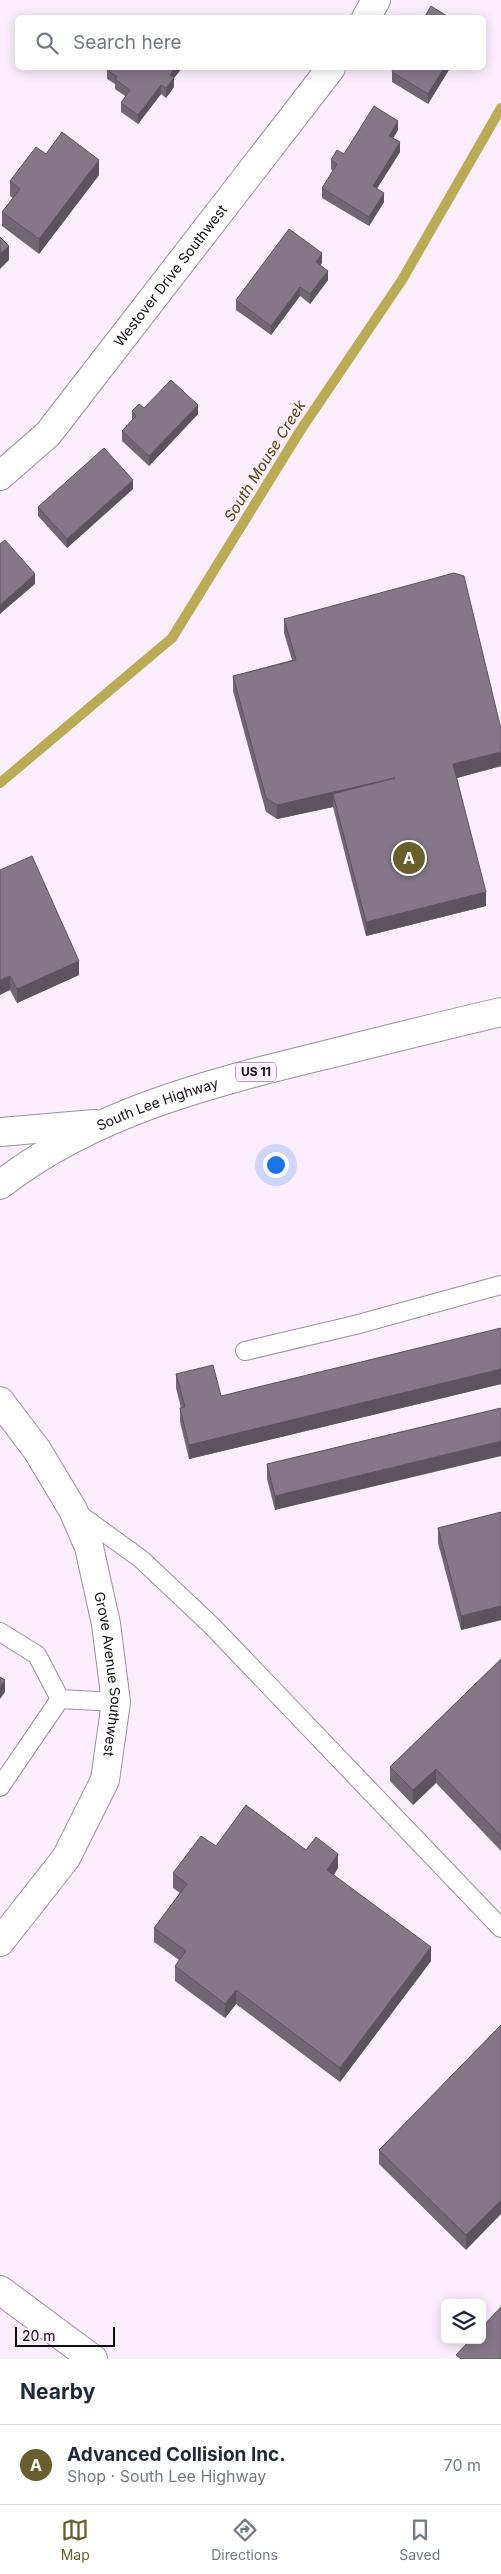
<!DOCTYPE html>
<html lang="en">
<head>
<meta charset="utf-8">
<style>
  :root { --surface:#fff; --page:#f2f2f3; --text:#1f2937; --muted:#747a83; --line:#e0e1e3; --accent:#685f2c }
  body { margin:0; font-family:Inter,sans-serif; background:var(--page); color:var(--text) }
  .controls { position:absolute; right:15px; bottom:15px; display:grid; overflow:hidden; border-radius:8px; box-shadow:0 2px 12px #0003 }
  .controls button { width:45px; height:45px; display:grid; place-items:center; padding:0; border:0; border-bottom:1px solid var(--line); background:var(--surface); color:var(--text); font:25px sans-serif }
  .scale { position:absolute; left:15px; bottom:12px; width:100px; box-sizing:border-box; padding-left:5px; border:2px solid #110b12; border-top:0; font-size:14px; line-height:18px; white-space:nowrap; color:#110b12; -webkit-text-stroke:4px #fceefe; paint-order:stroke }
  .you { position:absolute; left:275px; top:1164px; width:18px; height:18px; margin:-12px; border:4px solid #fff; border-radius:50%; background:#1a73e8; box-shadow:0 0 0 8px #1a73e833 }
  .badge { display:grid; place-items:center; width:32px; height:32px; border-radius:50%; background:var(--accent); color:#fff; font-size:16px; font-weight:700 }
  .pin { position:absolute; translate:-50% -50%; border:2px solid #fff; box-shadow:0 1px 5px #0006 }
  .list { margin:0; padding:0; list-style:none }
  h2 { display:flex; justify-content:space-between; align-items:center; height:65px; margin:0; padding:0 20px; font-size:21px }
  h2 small { font-size:16px; font-weight:400; color:var(--muted) }
  .list li { display:grid; grid-template-columns:32px 1fr auto; gap:15px; align-items:center; box-sizing:border-box; height:80px; padding:0 20px; border-top:1px solid var(--line) }
  .list b { display:block; font-size:19px; white-space:nowrap }
  .list p { margin:0; font-size:16px; white-space:nowrap; color:var(--muted) }
  .list em { font-size:16px; font-style:normal; color:var(--muted) }
  .icon { flex:none; width:28px; height:28px; fill:none; stroke:currentColor; stroke-width:2; stroke-linecap:round; stroke-linejoin:round }
  .map { position:relative; flex:none; width:501px; height:2359px; overflow:hidden }
  .search { position:absolute; background:var(--surface); box-shadow:0 2px 12px #0003; left:15px; right:15px; top:15px; height:55px; display:flex; align-items:center; gap:12px; box-sizing:border-box; padding:0 18px; border-radius:8px; color:var(--muted); font-size:19px }
  .sheet { height:145px; background:var(--surface) }
  nav { display:flex; justify-content:space-around; align-items:center; box-sizing:border-box; height:70px; border-top:1px solid var(--line); background:var(--surface); font-size:14px; color:var(--muted) }
  nav a { display:grid; justify-items:center; gap:2px }
  nav .on { color:var(--accent) }
  .map>svg:first-child { display:block }
  .lines { fill:none; stroke-linecap:round; stroke-linejoin:round }
  .stream { stroke:#baab55; stroke-width:10 }
  .lane-casing { stroke:#9d8ea0; stroke-width:20 }
  .street-casing { stroke:#9d8ea0; stroke-width:30 }
  .primary-casing { stroke:#9d8ea0; stroke-width:30 }
  .lane { stroke:#fff; stroke-width:18 }
  .street { stroke:#fff; stroke-width:28 }
  .primary { stroke:#fff; stroke-width:28 }
  .wall { fill:#726675 }
  .shaded-wall { fill:#5d535f }
  .building { fill:#857788; stroke:#5d535f }
  .labels { text-anchor:middle; stroke-width:4; stroke-linejoin:round; paint-order:stroke }
  .shield { fill:#fceefe; stroke:#584f59; stroke-width:1 }
  .shield-label { font-size:12px; font-weight:bold; fill:#110b12 }
  .street-label { font-size:14px; fill:#110b12; stroke:#fceefe }
  .water-label { font-size:15px; font-style:italic; fill:#524700; stroke:#fceefe }
</style>
</head>
<body>
<div class="map">
<svg width="501" height="2359" viewBox="0 0 501 2359">
  <rect width="100%" height="100%" fill="#fceefe"/>
  <g class="lines">
    <path class="stream" d="M0,783L172,638L300,431L402,280L501,108"/>
    <g class="lane-casing">
      <g id="lane">
        <path d="M245,1351L355,1325L501,1285"/>
        <path d="M76,1512L141,1559L212,1626L501,1928"/>
        <path d="M0,1632L37,1655L60,1699L116,1702"/>
        <path d="M0,1787L60,1699"/>
      </g>
    </g>
    <g class="street-casing">
      <g id="street">
        <path d="M366,18L376,0"/>
        <path id="s1" d="M0,476L48,434L331,68"/>
        <path id="s2" d="M0,1401L37,1450L73,1510L89,1547L106,1624L116,1702L105,1780L66,1858L0,1942"/>
        <path d="M0,2290L93,2359"/>
      </g>
    </g>
    <g class="primary-casing">
      <g id="primary">
        <path d="M0,1132L94,1124"/>
        <path id="s3" d="M0,1185C92,1113 210,1083 321,1056C381,1041 441,1026 501,1012"/>
      </g>
    </g>
    <use href="#lane" class="lane"/>
    <use href="#street" class="street"/>
    <use href="#primary" class="primary"/>
  </g>
  <g class="wall">
    <path d="M109,68H182L174,78V87L166,98L161,94L138,124L121,112V103L125,96L115,89V84L107,79V70Z"/>
    <path d="M450,68L428,104L392,82V72Z"/>
    <path d="M398,130L393,138L400,152L377,188L384,202L369,226L322,198V188L333,171L331,169V160Z"/>
    <path d="M46,154L99,175L39,254L2,226V212L13,198L10,196V181Z"/>
    <path d="M322,263L320,265L328,280L310,304L300,296L271,335L236,310V300Z"/>
    <path d="M144,408L198,414L149,466L122,441V431L132,420V411Z"/>
    <path d="M133,489L67,548L38,516V507Z"/>
    <path d="M284,619L501,766L457,778L486,906L366,936L333,807L277,819L266,812L233,691V676L292,660L284,633Z"/>
    <path d="M0,870L79,975L17,1003L10,990Z"/>
    <path d="M501,1328V1384L189,1459L180,1422V1408H181L176,1388V1374L221,1396Z"/>
    <path d="M501,1408L275,1510L267,1479V1464Z"/>
    <path d="M501,1512V1620L461,1630L438,1543V1528Z"/>
    <path d="M501,1659V1851L436,1783L413,1805L390,1781V1767Z"/>
    <path d="M216,1846L306,1850L338,1868L334,1875L431,1961L340,2082L236,2004L225,2018L175,1981V1966L179,1960L154,1942V1928L180,1893L173,1888V1873Z"/>
    <path d="M501,2025L466,2250L379,2164V2150Z"/>
  </g>
  <g class="shaded-wall">
    <path d="M175,68H182L174,78V87L166,98V88L170,75Z"/>
    <path d="M444,68H450L428,104V94Z"/>
    <path d="M161,85V94L138,124V115Z"/>
    <path d="M398,121V130L389,145V136Z"/>
    <path d="M400,142V152L373,195V186Z"/>
    <path d="M99,160V175L39,254V239Z"/>
    <path d="M384,193V202L369,226V217Z"/>
    <path d="M9,246V260L0,269V254Z"/>
    <path d="M322,253V263L316,271V262Z"/>
    <path d="M328,271V280L310,304V294Z"/>
    <path d="M300,287V296L271,335V326Z"/>
    <path d="M198,405V414L149,466V456Z"/>
    <path d="M133,480V489L67,548V539Z"/>
    <path d="M35,574V584L0,614V605Z"/>
    <path d="M501,752V766L453,779V764Z"/>
    <path d="M395,778L333,794V807L277,819V805Z"/>
    <path d="M486,892V906L366,936V922Z"/>
    <path d="M79,961V975L17,1003V989Z"/>
    <path d="M10,976V990L0,995V980Z"/>
    <path d="M501,1369V1384L189,1459V1445Z"/>
    <path d="M501,1441V1456L275,1510V1496Z"/>
    <path d="M501,1606V1620L461,1630V1616Z"/>
    <path d="M5,1680V1692L0,1699V1687Z"/>
    <path d="M436,1769V1783L413,1805V1790Z"/>
    <path d="M338,1854V1868L327,1884V1870Z"/>
    <path d="M431,1947V1961L340,2082V2068Z"/>
    <path d="M236,1990V2004L225,2018V2004Z"/>
    <path d="M501,2200V2214L466,2250V2235Z"/>
  </g>
  <g class="building">
    <path d="M431,6L450,18H424Z"/>
    <path d="M109,68H175L170,75L174,78L166,88L161,85L138,115L121,103L130,90L115,79L117,77L107,70Z"/>
    <path d="M394,68H444L428,94L392,72Z"/>
    <path d="M374,106L398,121L389,136L400,142L373,186L384,193L369,217L322,188L337,164L331,160L337,150L344,154Z"/>
    <path d="M62,132L99,160L39,239L2,212L20,189L10,181L36,147L46,154Z"/>
    <path d="M289,229L322,253L316,262L328,271L310,294L300,287L271,326L236,300Z"/>
    <path d="M0,237L9,246L0,254Z"/>
    <path d="M171,380L198,405L149,456L122,431L136,416L132,411L139,404L144,408Z"/>
    <path d="M104,448L133,480L67,539L38,507Z"/>
    <path d="M5,540L35,574L0,605V544Z"/>
    <path d="M454,573L464,576L501,729V752L453,764L486,892L366,922L333,794L395,778L277,805L266,798L233,676L296,660L284,619Z"/>
    <path d="M32,856L79,961L17,989L10,976L0,980V870Z"/>
    <path d="M501,1328V1369L189,1445L180,1408L185,1407L176,1374L213,1365L221,1396Z"/>
    <path d="M501,1408V1441L275,1496L267,1464Z"/>
    <path d="M501,1512V1606L461,1616L438,1528Z"/>
    <path d="M501,1659V1836L436,1769L413,1790L390,1767Z"/>
    <path d="M0,1677L5,1680L0,1687Z"/>
    <path d="M246,1805L306,1850L316,1837L338,1854L327,1870L431,1947L340,2068L236,1990L225,2004L175,1966L186,1951L154,1928L187,1884L173,1873L201,1836L216,1846Z"/>
    <path d="M501,2025V2200L466,2235L379,2150Z"/>
    <path d="M501,2307V2359H461L456,2355L470,2340H482V2327Z"/>
  </g>
  <g class="labels">
    <rect class="shield" x="236" y="1062.5" width="40" height="19" rx="4"/>
    <g class="shield-label">
      <text x="256" y="1076">US 11</text>
    </g>
    <g class="street-label">
      <text dy="5" stroke="none"><textPath href="#s1" startOffset="264">Westover Drive Southwest</textPath></text>
      <text dy="5" stroke="none"><textPath href="#s3" startOffset="178">South Lee Highway</textPath></text>
      <text dy="5" stroke="none"><textPath href="#s2" startOffset="301">Grove Avenue Southwest</textPath></text>
    </g>
    <g class="water-label">
      <text transform="translate(265 461) rotate(-58)" y="5">South Mouse Creek</text>
    </g>
  </g>
</svg>
<div class="controls">
<button><svg class="icon" aria-label="layers" viewBox="0 0 24 24"><path d="M12 4l9 5-9 5-9-5zM3 14l9 5 9-5"/></svg></button>
</div>
<div class="scale">20 m</div>
<div class="you"></div>
<div class="pin badge" style="left:409px;top:858px">A</div>
<div class="search"><svg class="icon" aria-label="search" viewBox="0 0 24 24"><circle cx="10" cy="10" r="6"/><path d="M15 15l6 6"/></svg>Search here</div>
</div>
<section class="sheet">
<h2>Nearby<small></small></h2>
<ul class="list">
<li><span class="badge">A</span><div><b>Advanced Collision Inc.</b><p>Shop · South Lee Highway</p></div><em>70 m</em></li>
</ul>
</section>
<nav>
<a class="on"><svg class="icon" aria-label="map" viewBox="0 0 24 24"><path d="M3 6l6-2 6 2 6-2v14l-6 2-6-2-6 2zM9 4v14M15 6v14"/></svg>Map</a>
<a><svg class="icon" aria-label="directions" viewBox="0 0 24 24"><path d="M12 3l9 9-9 9-9-9zM9 14v-3h6M13 9l2 2-2 2"/></svg>Directions</a>
<a><svg class="icon" aria-label="saved" viewBox="0 0 24 24"><path d="M7 4h10v16l-5-4-5 4z"/></svg>Saved</a>
</nav>
</body>
</html>
